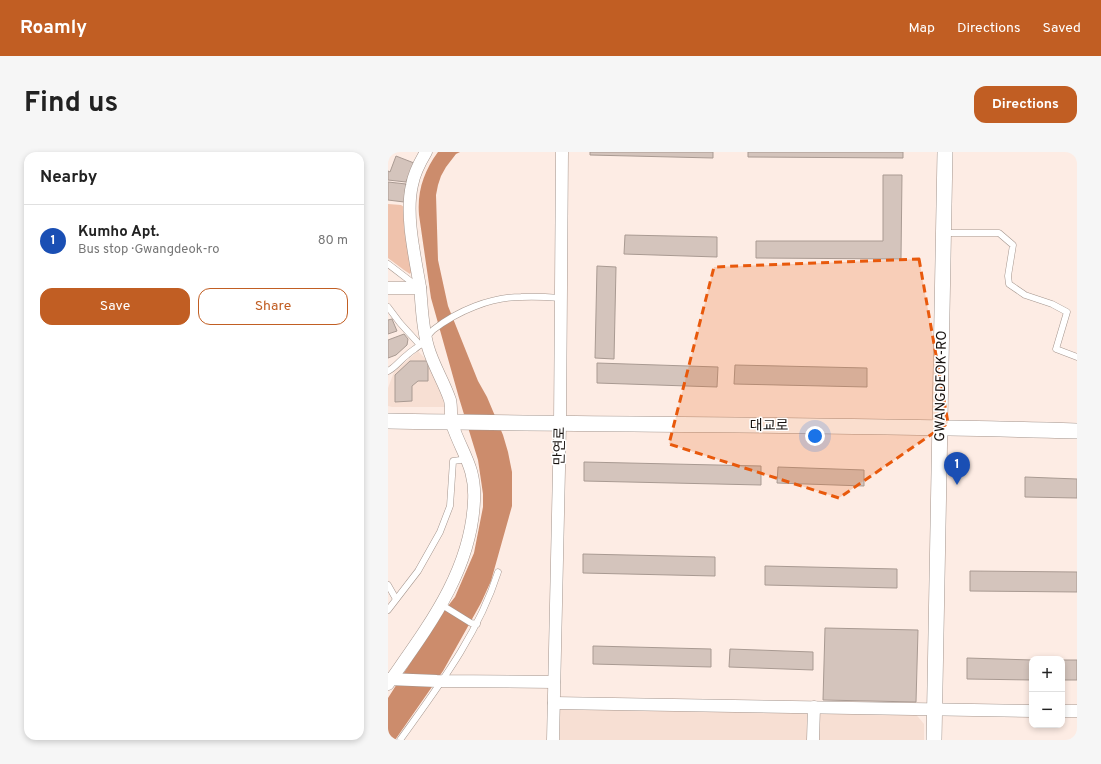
<!DOCTYPE html>
<html lang="en">
<head>
<meta charset="utf-8">
<style>
  :root { --surface:#fff; --page:#f6f6f6; --text:#222; --muted:#767676; --line:#e0e0e0; --accent:#c15e23 }
  body { margin:0; font-family:Overpass,"Noto Sans KR",sans-serif; background:var(--page); color:var(--text) }
  .controls { position:absolute; right:12px; bottom:12px; display:grid; overflow:hidden; border-radius:8px; box-shadow:0 2px 6px #0003 }
  .controls button { width:36px; height:36px; display:grid; place-items:center; padding:0; border:0; border-bottom:1px solid var(--line); background:var(--surface); color:var(--text); font:20px sans-serif }
  .you { position:absolute; left:427px; top:284px; width:14px; height:14px; margin:-10px; border:3px solid #fff; border-radius:50%; background:#1a73e8; box-shadow:0 0 0 6px #1a73e833 }
  .badge { display:grid; place-items:center; width:26px; height:26px; border-radius:50%; background:var(--accent); color:#fff; font-size:13px; font-weight:700 }
  .pin { position:absolute; translate:-50% -33px; filter:drop-shadow(0 1px 2px #0008) }
  .pin::after { content:''; position:absolute; top:21px; width:14px; height:12px; background:inherit; clip-path:polygon(0 0,100% 0,50% 100%) }
  .list { margin:0; padding:0; list-style:none }
  h2 { display:flex; justify-content:space-between; align-items:center; height:52px; margin:0; padding:0 16px; font-size:17px }
  h2 small { font-size:13px; font-weight:400; color:var(--muted) }
  .list li { display:grid; grid-template-columns:26px 1fr auto; gap:12px; align-items:center; box-sizing:border-box; height:72px; padding:0 16px; border-top:1px solid var(--line) }
  .list b { display:block; font-size:15px; white-space:nowrap }
  .list p { margin:0; font-size:13px; white-space:nowrap; color:var(--muted) }
  .list em { font-size:13px; font-style:normal; color:var(--muted) }
  .actions { display:flex; gap:8px; padding:12px 16px }
  .actions a { flex:1; padding:9px 0; border:1px solid var(--accent); border-radius:12px; text-align:center; font-size:14px; color:var(--accent) }
  .actions .main { background:var(--accent); color:#fff }
  .map { position:relative; flex:none; width:689px; height:588px; overflow:hidden; border-radius:12px }
  header { display:flex; align-items:center; gap:24px; box-sizing:border-box; height:56px; padding:0 20px; background:var(--accent); color:#fff }
  header strong { font-size:19px }
  nav { display:flex; gap:22px; margin-inline-start:auto; font-size:14px }
  .intro { display:flex; align-items:center; justify-content:space-between; box-sizing:border-box; height:96px; padding:0 24px }
  h1 { margin:0; font-size:28px }
  .button { padding:10px 18px; border-radius:12px; background:var(--accent); color:#fff; font-size:14px; font-weight:700 }
  main { display:flex; gap:24px; padding:0 24px }
  aside { flex:1; background:var(--surface); border-radius:12px; box-shadow:0 2px 6px #0003 }
  .map>svg:first-child { display:block }
  .built { fill:#f7dfd3 }
  .green { fill:#efc2ac }
  .water { fill:#cc8c6c }
  .building { fill:#d4c4bc; stroke:#a99a92 }
  .lines { fill:none; stroke-linecap:round; stroke-linejoin:round }
  .service-casing { stroke:#a4958d; stroke-width:7 }
  .minor-casing { stroke:#a4958d; stroke-width:13 }
  .tertiary-casing { stroke:#a4958d; stroke-width:16 }
  .service { stroke:#fff; stroke-width:6 }
  .minor { stroke:#fff; stroke-width:12 }
  .tertiary { stroke:#fff; stroke-width:15 }
  .marked { fill:#e8590c; fill-opacity:0.2; stroke:#e8590c; stroke-width:3; stroke-dasharray:8 5; stroke-linejoin:round }
  .labels { text-anchor:middle; stroke-width:3; stroke-linejoin:round; paint-order:stroke }
  .street-label { font-size:14px; fill:#18120f; stroke:#fff }
</style>
</head>
<body>
<header>
<strong>Roamly</strong>
<nav><a>Map</a><a>Directions</a><a>Saved</a></nav>
</header>
<div class="intro"><h1>Find us</h1><a class="button">Directions</a></div>
<main>
<aside>
<h2>Nearby<small></small></h2>
<ul class="list">
<li><span class="badge" style="background:#1a4fb4">1</span><div><b>Kumho Apt.</b><p>Bus stop · Gwangdeok-ro</p></div><em>80 m</em></li>
</ul>
<div class="actions"><a class="main">Save</a><a>Share</a></div>
</aside>
<div class="map">
<svg width="689" height="588" viewBox="0 0 689 588">
  <rect width="100%" height="100%" fill="#fdece4"/>
  <g class="built">
    <path d="M30,199L41,211L56,247L57,255H4L0,254V236L6,220Z"/>
    <path d="M172,557L526,560L536,572V588H172Z"/>
  </g>
  <path class="green" d="M0,52L13,53L16,55V75L24,119L22,122L16,118L0,106Z"/>
  <path class="water" d="M50,0H72L68,2L58,15L53,24L50,33L48,43L50,108L60,154L90,229L99,245L115,283L120,300L124,320V354L103,429L93,451L55,519L7,588H0V546L52,464L67,445L86,401L95,355V342L90,308L71,246L43,146L31,63C29,39 36,19 50,0Z"/>
  <g class="building">
    <path d="M202,0H325V6L202,3Z"/>
    <path d="M360,0H515V6L360,5Z"/>
    <path d="M8,4L26,11L18,30L0,28V19L2,20Z"/>
    <path d="M495,23H514L513,107L368,106V89H495Z"/>
    <path d="M0,30L18,32L16,50L0,48Z"/>
    <path d="M237,83L329,85V105L236,102Z"/>
    <path d="M209,114L228,115L226,207L207,206Z"/>
    <path d="M4,167L9,179L0,182V168Z"/>
    <path d="M16,182L20,187L19,193L8,203L0,206V188Z"/>
    <path d="M22,209H40V229H30L24,234V249L7,250V223Z"/>
    <path d="M209,211L330,215L329,235L209,231Z"/>
    <path d="M347,213L479,216V235L346,232Z"/>
    <path d="M196,310L373,314V333L196,329Z"/>
    <path d="M390,315L476,318V334L389,331Z"/>
    <path d="M637,325L689,327V346L637,345Z"/>
    <path d="M195,402L327,405V424L195,421Z"/>
    <path d="M377,414L509,417V436L377,433Z"/>
    <path d="M582,419L689,420V440L582,439Z"/>
    <path d="M437,476L530,478L528,550L435,548Z"/>
    <path d="M205,494L323,497V515L205,512Z"/>
    <path d="M342,497L425,500V518L341,515Z"/>
    <path d="M579,506L644,508V528L579,527Z"/>
    <rect x="674" y="508" width="15" height="20"/>
  </g>
  <g class="lines">
    <g class="service-casing">
      <g id="service">
        <path d="M556,81H611L625,93L620,124L621,132L637,143L664,152L679,160L668,197L689,205"/>
        <path d="M0,112L30,135"/>
        <path d="M0,155L12,171L32,193"/>
        <path d="M0,219C8,215 12,208 19,203C23,199 29,196 33,192C37,187 41,182 45,178C69,159 103,145 133,145C147,144 160,145 173,146"/>
        <path d="M0,433L8,447"/>
        <path d="M54,453L83,471L89,472"/>
        <path d="M0,458L30,419L52,380L62,354L65,309L80,307"/>
        <path d="M12,588C50,535 90,483 110,420"/>
      </g>
    </g>
    <g class="minor-casing">
      <g id="minor">
        <path d="M0,136H32"/>
        <path d="M0,527L49,529L166,530"/>
        <path d="M0,532C39,476 83,420 86,349C88,315 74,302 64,272C62,264 64,256 62,248C56,230 45,213 40,195C34,175 34,155 32,135C27,105 17,63 24,33C26,22 32,10 38,0"/>
        <path d="M166,551L644,559"/>
        <path d="M674,559H689"/>
        <path d="M165,588L172,272L174,0"/>
        <path d="M425,588L426,555"/>
      </g>
    </g>
    <g class="tertiary-casing">
      <g id="tertiary">
        <path d="M0,269C230,273 459,272 689,279"/>
        <path d="M546,588L557,0"/>
      </g>
    </g>
    <use href="#service" class="service"/>
    <use href="#minor" class="minor"/>
    <use href="#tertiary" class="tertiary"/>
  </g>
  <path class="marked" d="M531,107L560,271L451,346L281,292L326,115Z"/>
  <g class="labels">
    <g class="street-label">
      <text transform="translate(552 234) rotate(-89)" y="5">GWANGDEOK-RO</text>
      <text x="381" y="278">대교로</text>
      <text transform="translate(171 294) rotate(-89)" y="5">만연로</text>
    </g>
  </g>
</svg>
<div class="controls">
<button>+</button>
<button>−</button>
</div>
<div class="you"></div>
<div class="pin badge" style="left:569px;top:333px;background:#1a4fb4">1</div>
</div>
</main>
</body>
</html>
